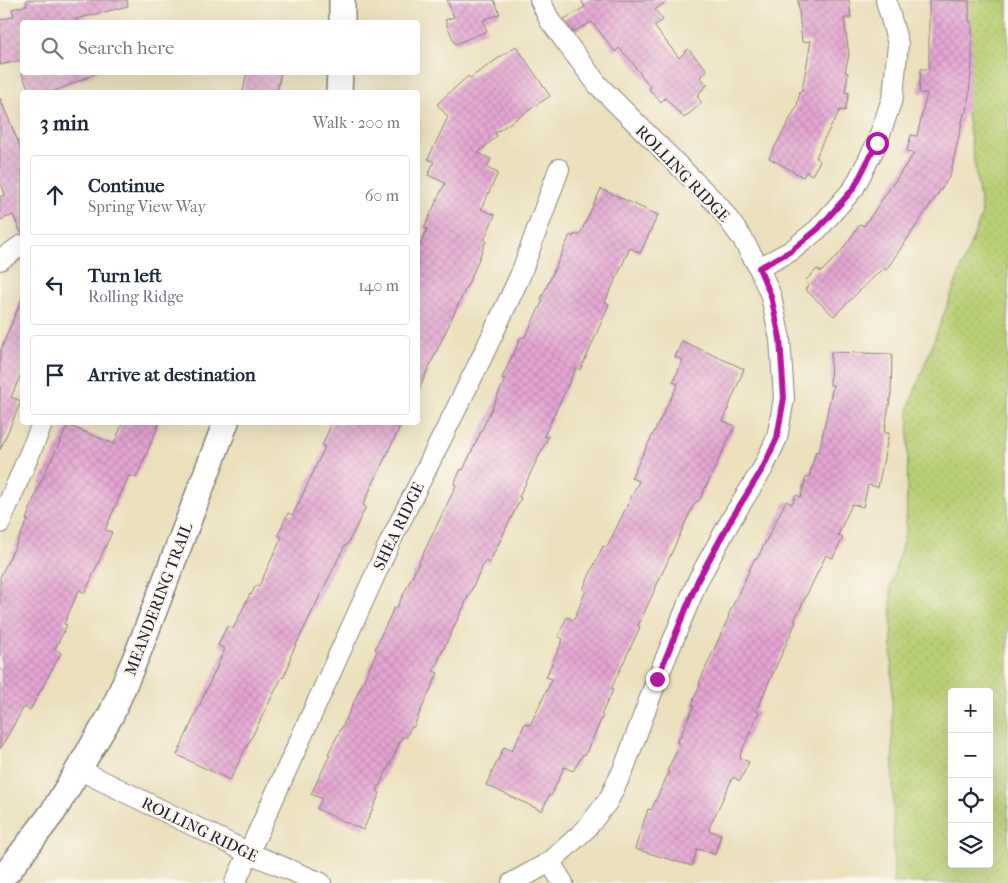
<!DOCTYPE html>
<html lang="en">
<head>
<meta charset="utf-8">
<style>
  :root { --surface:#fff; --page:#f6f6f7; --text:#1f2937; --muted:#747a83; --line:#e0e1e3 }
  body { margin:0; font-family:"IM FELL French Canon",serif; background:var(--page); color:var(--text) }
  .controls { position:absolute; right:15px; bottom:15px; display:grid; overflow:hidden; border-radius:5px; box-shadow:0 5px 20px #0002 }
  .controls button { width:45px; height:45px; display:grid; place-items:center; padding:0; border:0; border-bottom:1px solid var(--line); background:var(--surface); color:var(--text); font:25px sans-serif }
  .stop { position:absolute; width:15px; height:15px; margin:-11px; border:4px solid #b5179e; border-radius:50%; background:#fff }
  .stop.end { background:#b5179e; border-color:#fff; box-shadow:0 1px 5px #0008 }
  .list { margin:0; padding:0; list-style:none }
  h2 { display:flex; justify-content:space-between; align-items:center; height:65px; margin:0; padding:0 20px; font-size:21px }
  h2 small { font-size:16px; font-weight:400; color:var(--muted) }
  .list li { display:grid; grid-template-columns:32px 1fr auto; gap:15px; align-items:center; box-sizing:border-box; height:80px; margin:0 10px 10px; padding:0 10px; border:1px solid var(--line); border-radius:5px }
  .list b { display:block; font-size:19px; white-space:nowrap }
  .list p { margin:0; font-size:16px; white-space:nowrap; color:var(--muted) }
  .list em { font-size:16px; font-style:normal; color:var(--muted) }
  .icon { flex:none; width:28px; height:28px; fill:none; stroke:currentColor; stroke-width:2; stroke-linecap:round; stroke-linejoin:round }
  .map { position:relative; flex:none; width:1008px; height:883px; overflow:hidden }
  .search { position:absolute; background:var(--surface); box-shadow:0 5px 20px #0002; left:20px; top:20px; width:400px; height:55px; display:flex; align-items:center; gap:12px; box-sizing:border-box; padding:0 18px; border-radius:5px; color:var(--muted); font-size:19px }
  .panel { position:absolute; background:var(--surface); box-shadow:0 5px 20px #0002; left:20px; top:90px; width:400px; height:335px; border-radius:5px }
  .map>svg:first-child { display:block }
  .grass { fill:url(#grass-dots); stroke:#6d7857; fill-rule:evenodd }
  .building { fill:url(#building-cross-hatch) }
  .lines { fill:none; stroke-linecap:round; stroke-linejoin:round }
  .minor-casing { stroke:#86807c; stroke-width:22 }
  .tertiary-casing { stroke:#86807c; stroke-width:28 }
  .minor { stroke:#fff; stroke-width:20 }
  .tertiary { stroke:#fff; stroke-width:25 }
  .route { stroke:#b5179e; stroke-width:6 }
  .labels { text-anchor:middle; stroke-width:4.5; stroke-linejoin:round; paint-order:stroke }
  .street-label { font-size:16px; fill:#22223b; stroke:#fbf7ec }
</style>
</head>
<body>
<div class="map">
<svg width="1008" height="883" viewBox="0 0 1008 883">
  <defs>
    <pattern id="grass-dots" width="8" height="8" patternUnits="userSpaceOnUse" patternTransform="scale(1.25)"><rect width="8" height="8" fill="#b8ce73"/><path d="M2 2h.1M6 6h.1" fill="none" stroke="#9eb164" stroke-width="1.8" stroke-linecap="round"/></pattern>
    <pattern id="building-cross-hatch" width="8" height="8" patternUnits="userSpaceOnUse" patternTransform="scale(1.25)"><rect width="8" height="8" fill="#e3a5d1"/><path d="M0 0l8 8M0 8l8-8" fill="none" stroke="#c28eb4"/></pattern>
  </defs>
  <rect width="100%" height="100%" fill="#fbf7ec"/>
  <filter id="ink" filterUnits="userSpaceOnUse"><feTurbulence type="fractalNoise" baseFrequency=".02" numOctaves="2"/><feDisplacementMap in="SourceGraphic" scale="10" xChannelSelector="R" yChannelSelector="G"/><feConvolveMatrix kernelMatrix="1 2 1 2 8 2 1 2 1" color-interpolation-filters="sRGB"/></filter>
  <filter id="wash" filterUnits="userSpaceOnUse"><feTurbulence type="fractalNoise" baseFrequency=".0096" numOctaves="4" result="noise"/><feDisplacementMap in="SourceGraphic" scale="20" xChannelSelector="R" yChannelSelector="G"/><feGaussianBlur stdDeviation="1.12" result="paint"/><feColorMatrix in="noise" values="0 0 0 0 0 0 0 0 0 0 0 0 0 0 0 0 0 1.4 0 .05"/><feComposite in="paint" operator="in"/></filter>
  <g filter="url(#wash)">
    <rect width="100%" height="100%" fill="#ebdfbc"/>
    <path class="grass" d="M953,0H1008V883H894L891,585L906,530L909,406L982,214L959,62ZM952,692H989V864H952Z"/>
    <g id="blocks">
      <g class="building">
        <path d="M26,0H127L128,6L76,19L77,22H22V60L0,65V20L14,16L12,9L27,5Z"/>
        <path d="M447,0H494L500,14L483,20L487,31L455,44L445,20L454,17Z"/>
        <path d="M581,0H668L655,10L663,20L654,26L679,58L688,49L707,70L700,77L707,85L698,94L699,96L697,97L702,103L684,118L665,98L661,102L649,89L651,88L630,60L619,48L615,52L592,22L573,32L564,19L585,7Z"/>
        <path d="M798,0H849L851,18H844L849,55L845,72L848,73L845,92L849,93L845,111L840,110L822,143L816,158L820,161L812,175L806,172L803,177L769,158L797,106L800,91H802L811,41L802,42Z"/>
        <path d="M929,0L969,1V22H972V63L967,113H964L950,176L886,270L883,268L834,316L805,289L809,286L805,281L817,269L821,272L840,253L860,224L864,226L914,153L907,151L911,135L917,136L927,93H919L921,69H929Z"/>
        <path d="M516,46L550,96L495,133L497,136L478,153L491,159L487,168L498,173L481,209L495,215L484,240L486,241L474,271L418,391V251L427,229L424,228L445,183L428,175L434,162L428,159L448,117L437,104L468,76L470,78Z"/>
        <path d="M21,72H99L53,92H30Z"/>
        <path d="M247,72H281L277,92H243Z"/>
        <path d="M0,98L22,151V233H21L13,215L0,220V197L5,194L0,181Z"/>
        <path d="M601,189L658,215L640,253L630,248L605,302L609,304L590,349L580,370L576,368L544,436L548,437L519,497L521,498L494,553L489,563L485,561L462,610L433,671L438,673L413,728L411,727L406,738L403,736L377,791L380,793L363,830L317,809L322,799L311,794L330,755L328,754L347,717L377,651L375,649L382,633L394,608L396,609L408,585L453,492L456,485L454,484L461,469L463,470L494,404L505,379L502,378L521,337L524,338L529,329L543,300L541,299L570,235L573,237L574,234L579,236Z"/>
        <path d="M22,298V372L11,397L21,401L0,450V352Z"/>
        <path d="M682,341L744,369L723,421L735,426L699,501H697L693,506L638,626L640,627L611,689L613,690L601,715L603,716L585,755L583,754L573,771L564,767L551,796L549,795L542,811L486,785L504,747L512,751L525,723L530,725L552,679L546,677L563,639L558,636L567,617L574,620L586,590L583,589L603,546L607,547L639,481L631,478L678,384L673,382L683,360L675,357Z"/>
        <path d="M831,352L892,354L891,394L884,433H889L878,487L868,485L863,507L852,504L838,535L843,537L833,558L826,555L794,621L796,622L756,711L759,712L740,755L741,756L740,758L749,762L740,781L733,777L709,828V831L721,834L715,854L697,849L692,866L635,849L648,809L651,810L669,772L667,771L680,744L677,743L694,706L692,705L694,698L701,684L699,683L729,616H728L755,558L757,559L786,501L792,504L796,495L801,497L806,477H809L816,451L819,452L833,385H830Z"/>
        <path d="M123,422H160L136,478L129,475L105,530L112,532L85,593L79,590L64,624L67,625L55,649L61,653L30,710L24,707L0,749V577L28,520H26L40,483L68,425L114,444Z"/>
        <path d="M332,422H402L363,505L366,507L347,545H345L340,555L291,655L289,663H290L283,678L282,677L230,780L177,755L225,649L218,645L227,626L233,629L250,594L251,595L256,585L259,586L282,537L278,535L288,513L293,515L325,447L322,446Z"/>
      </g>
    </g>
  </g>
  <g filter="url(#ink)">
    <use href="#blocks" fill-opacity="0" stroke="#86807c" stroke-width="1"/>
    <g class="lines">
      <g class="minor-casing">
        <g id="minor">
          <path d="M0,260L22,245"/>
          <path d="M759,268L791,251L818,229L854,188L877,143L893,96L898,44L886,0"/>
          <path d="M0,523L43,422"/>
          <path d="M80,770L249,853L321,883"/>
          <path d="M550,862L563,883"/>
          <path d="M235,883L390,542L481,359L520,276L559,169"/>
          <path d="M512,883L550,862L586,829L608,801L624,768L657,679L698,580L732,518L763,468L777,438L784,398L780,339L771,296L759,268L742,238L718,205L598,85L550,21L540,0"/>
        </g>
      </g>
      <g class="tertiary-casing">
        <g id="tertiary">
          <path d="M342,0V22"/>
          <path d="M339,92L340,72"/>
          <path d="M0,878L9,870L53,812L111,715L139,650L226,422"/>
        </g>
      </g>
      <use href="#minor" class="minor"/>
      <use href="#tertiary" class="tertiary"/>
    </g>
  </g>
  <g class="lines" filter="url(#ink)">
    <path class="route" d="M657,679L698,580L732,518L763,468L777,438L784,398L780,338L771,296L759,268L791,251L818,229L854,188L877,143"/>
  </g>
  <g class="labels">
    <g class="street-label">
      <text transform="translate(683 173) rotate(46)" y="6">ROLLING RIDGE</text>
      <text transform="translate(398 526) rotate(-64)" y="6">SHEA RIDGE</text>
      <text transform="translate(158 599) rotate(-69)" y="6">MEANDERING TRAIL</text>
      <text transform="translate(200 829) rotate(26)" y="6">ROLLING RIDGE</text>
    </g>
  </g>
</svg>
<div class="controls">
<button>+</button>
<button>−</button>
<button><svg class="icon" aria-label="locate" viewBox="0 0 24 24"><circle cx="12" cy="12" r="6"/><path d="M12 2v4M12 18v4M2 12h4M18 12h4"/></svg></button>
<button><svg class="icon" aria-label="layers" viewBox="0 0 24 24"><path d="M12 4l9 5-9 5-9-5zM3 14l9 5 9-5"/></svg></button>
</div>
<div class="stop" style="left:877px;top:143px"></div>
<div class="stop end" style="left:657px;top:679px"></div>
<div class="search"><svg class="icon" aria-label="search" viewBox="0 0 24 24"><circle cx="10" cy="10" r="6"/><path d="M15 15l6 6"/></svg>Search here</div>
<section class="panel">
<h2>3 min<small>Walk · 200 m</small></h2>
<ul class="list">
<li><svg class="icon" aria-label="ahead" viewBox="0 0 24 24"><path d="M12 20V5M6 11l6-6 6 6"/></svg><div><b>Continue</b><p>Spring View Way</p></div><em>60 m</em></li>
<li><svg class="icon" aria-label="left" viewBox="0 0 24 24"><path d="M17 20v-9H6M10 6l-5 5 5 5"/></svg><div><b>Turn left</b><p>Rolling Ridge</p></div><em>140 m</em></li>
<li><svg class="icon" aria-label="arrive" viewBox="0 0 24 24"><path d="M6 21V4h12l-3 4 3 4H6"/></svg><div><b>Arrive at destination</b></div></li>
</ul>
</section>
</div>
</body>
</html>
